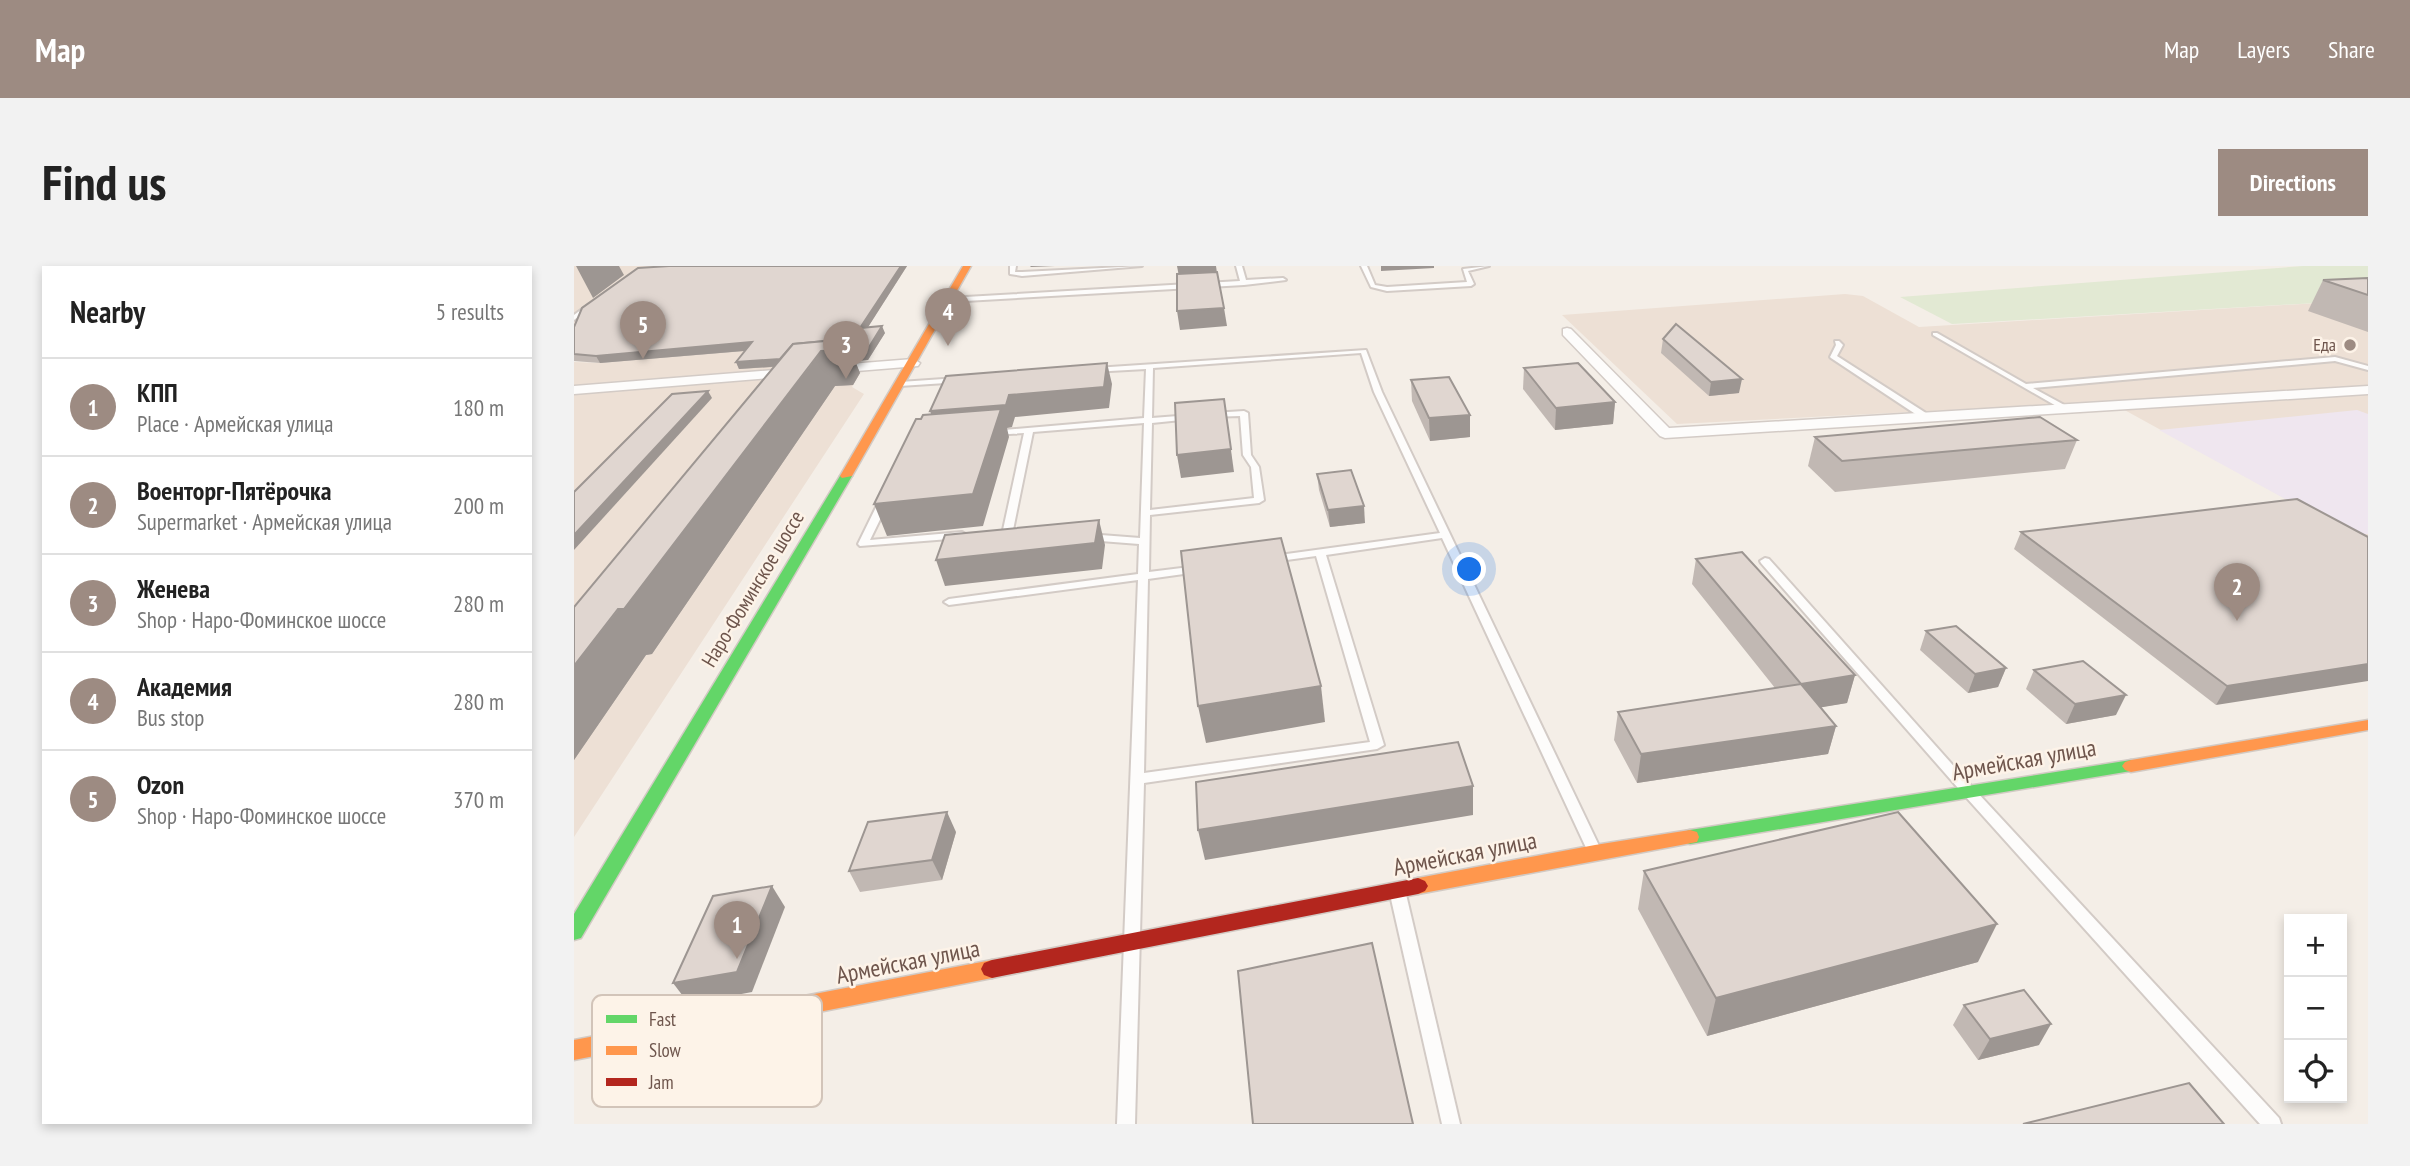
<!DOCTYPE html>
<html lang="en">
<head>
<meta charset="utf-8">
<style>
  :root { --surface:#fff; --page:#f2f2f2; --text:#222; --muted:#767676; --line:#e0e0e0; --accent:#9d8b82 }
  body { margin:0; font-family:"PT Sans Narrow",sans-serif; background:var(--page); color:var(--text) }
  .controls { position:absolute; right:21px; bottom:21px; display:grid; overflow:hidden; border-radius:0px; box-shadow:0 4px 10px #0003 }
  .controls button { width:63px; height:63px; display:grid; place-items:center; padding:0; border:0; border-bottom:2px solid var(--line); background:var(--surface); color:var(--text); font:35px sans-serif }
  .you { position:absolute; left:896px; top:304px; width:24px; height:24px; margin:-18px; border:5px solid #fff; border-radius:50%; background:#1a73e8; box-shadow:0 0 0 10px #1a73e833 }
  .badge { display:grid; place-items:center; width:46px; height:46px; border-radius:50%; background:var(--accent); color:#fff; font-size:23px; font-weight:700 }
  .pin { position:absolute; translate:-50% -58px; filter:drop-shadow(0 2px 4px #0008) }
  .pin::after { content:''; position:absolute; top:37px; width:24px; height:21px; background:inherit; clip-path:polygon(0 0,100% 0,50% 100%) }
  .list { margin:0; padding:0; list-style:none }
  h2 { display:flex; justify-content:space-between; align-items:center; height:91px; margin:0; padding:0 28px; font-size:30px }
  h2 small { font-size:23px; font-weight:400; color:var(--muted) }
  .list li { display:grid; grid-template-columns:46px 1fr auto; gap:21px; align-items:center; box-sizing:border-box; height:98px; padding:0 28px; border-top:2px solid var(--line) }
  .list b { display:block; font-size:26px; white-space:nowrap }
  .list p { margin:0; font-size:23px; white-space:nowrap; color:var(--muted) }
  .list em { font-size:23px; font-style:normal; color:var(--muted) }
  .icon { flex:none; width:38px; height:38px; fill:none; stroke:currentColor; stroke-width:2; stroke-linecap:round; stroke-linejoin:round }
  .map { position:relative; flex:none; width:1794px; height:858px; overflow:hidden; border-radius:0px }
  header { display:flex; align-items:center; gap:42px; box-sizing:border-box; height:98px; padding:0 35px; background:var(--accent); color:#fff }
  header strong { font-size:33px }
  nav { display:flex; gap:38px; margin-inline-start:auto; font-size:24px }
  .intro { display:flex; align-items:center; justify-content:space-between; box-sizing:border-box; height:168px; padding:0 42px }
  h1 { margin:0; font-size:49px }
  .button { padding:18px 32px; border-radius:0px; background:var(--accent); color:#fff; font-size:24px; font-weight:700 }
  main { display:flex; gap:42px; padding:0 42px }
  aside { flex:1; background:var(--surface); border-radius:0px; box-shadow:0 4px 10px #0003 }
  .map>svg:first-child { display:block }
  .residential { fill:#ede0d5 }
  .education { fill:#efe6ef }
  .green { fill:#e2e9d3 }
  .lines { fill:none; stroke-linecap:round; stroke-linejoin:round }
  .lane-casing { stroke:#d3cbc6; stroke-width:4 }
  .street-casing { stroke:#d3cbc6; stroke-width:3 }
  .fast-casing { stroke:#d2cac4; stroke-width:3 }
  .slow-casing { stroke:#d2cac4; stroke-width:3 }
  .jam-casing { stroke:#d2cac4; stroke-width:3 }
  .lane { fill:#fdfcfb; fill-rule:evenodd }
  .street { fill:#fdfcfb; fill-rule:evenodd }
  .fast { fill:#63d668; fill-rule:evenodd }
  .slow { fill:#ff974d; fill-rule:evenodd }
  .jam { fill:#b3261e; fill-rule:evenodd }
  .wall { fill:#c1b8b3 }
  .shaded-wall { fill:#9d9692 }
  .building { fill:#e0d6d0; stroke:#9d9692; stroke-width:2 }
  .poi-dot { fill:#9d8b82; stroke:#fdf3e8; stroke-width:2.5 }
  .labels { text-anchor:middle; stroke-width:5; stroke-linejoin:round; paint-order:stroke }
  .far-poi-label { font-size:18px; fill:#6e554c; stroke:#fdf3e8; text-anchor:end }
  .street-label { font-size:21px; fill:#6e554c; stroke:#fdf3e8 }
  .near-street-label { font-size:24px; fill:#6e554c; stroke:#fdf3e8 }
  .key { fill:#fdf3e8; stroke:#d2c4b9; stroke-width:2 }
  .key-label { font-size:19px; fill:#6e554c }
</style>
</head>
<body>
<header>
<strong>Map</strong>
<nav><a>Map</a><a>Layers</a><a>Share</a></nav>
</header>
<div class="intro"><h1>Find us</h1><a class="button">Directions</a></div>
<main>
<aside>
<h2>Nearby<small>5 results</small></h2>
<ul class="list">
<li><span class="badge">1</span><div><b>КПП</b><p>Place · Армейская улица</p></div><em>180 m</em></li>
<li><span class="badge">2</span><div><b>Военторг-Пятёрочка</b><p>Supermarket · Армейская улица</p></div><em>200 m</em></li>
<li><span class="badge">3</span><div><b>Женева</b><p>Shop · Наро-Фоминское шоссе</p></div><em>280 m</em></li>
<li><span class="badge">4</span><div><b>Академия</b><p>Bus stop</p></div><em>280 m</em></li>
<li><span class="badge">5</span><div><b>Ozon</b><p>Shop · Наро-Фоминское шоссе</p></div><em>370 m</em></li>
</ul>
</aside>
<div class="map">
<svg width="1794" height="858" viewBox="0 0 1794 858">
  <rect width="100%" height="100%" fill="#f4eee7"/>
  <g class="residential">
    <path d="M0,0H114L0,85Z"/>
    <path d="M1271,28L1289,30L1345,61L1794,34V278L1536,136L1103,158L988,49Z"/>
    <path d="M278,75L264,107L287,105L278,121L290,128L0,571V96L26,97Z"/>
  </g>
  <path class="education" d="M1783,144L1794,148V268L1779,270L1585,164Z"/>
  <path class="green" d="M1729,0H1794V34L1378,58L1326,31Z"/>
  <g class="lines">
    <g class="lane-casing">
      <g id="lane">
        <path d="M436,0H442L441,6H448L568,0L448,10L436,8Z"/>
        <path d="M662,0H668L672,14L709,12L712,14L670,19L374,36L371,34L374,32L666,15Z"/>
        <path d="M787,0H793L801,19L813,21L893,16L889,3L915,0L894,5L900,18L897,20L813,25L797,21Z"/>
        <path d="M15,38L20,39L0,54V49Z"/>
        <path d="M1359,67H1363L1452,118L1761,91L1794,100V104L1761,95L1459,122L1494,141V145H1491L1359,69Z"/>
        <path d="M1261,75H1265L1269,79L1263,90L1355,149V153H1349L1257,92L1256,91L1262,79Z"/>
        <path d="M792,84L808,126L1028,586L1026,590L1021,591L1016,590L1014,586L868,272L752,289L810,479L803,483L570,517L561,858H543L564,314L375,339L370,336L375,333L564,308L565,278L514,274L509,271L514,268L566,272L570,157L459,166L439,264L434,267L429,264L450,167L418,169L414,167L418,165L570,152L572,103L518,106L517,104L521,102ZM787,87L800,126L866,267L698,290L693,293L698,296L742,290L796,476L570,507L574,313L624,306L629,303L624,300L575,306L576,249L685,237L690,234L685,201L677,189L674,147L670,145L638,147L634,149L635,151L666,150L669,189L677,201L680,232L576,244L578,157L617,153L621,151L617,149L578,152L579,102Z"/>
        <path d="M384,112H387V116L326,120L322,118L326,116Z"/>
        <path d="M311,230L316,233L296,274L388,266L393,269L388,272L286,280L284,278L306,233Z"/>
        <path d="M1191,292L1195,293L1401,524L1705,852L1707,858H1686L1391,530L1187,297L1186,295Z"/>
        <path d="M823,618L828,620L831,624L886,858H868L815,624L818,620Z"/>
      </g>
    </g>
    <g class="street-casing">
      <g id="street">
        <path d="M993,62L997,63L1095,162L1794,120V128L1091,172L1086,170L989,69V63Z"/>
        <path d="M339,93L346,97L344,100L0,128V120Z"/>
      </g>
    </g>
    <g class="fast-casing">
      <g id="fast">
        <path d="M272,207L278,210L7,672L0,674V648L266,210Z"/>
        <path d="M1557,494L1563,496L1566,500L1563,504L1116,578L1109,576L1107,571L1109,566L1116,564Z"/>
      </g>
    </g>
    <g class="slow-casing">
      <g id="slow">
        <path d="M389,0H397L278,210L268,212L266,210Z"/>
        <path d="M1794,454V464L1557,506L1551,504L1548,500L1551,496L1557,494Z"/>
        <path d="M1116,564L1123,566L1125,571L1123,576L844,628L837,625L834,620L837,615L844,612L1021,579Z"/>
        <path d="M418,694L426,697L429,703L426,709L418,712L0,794V774Z"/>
      </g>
    </g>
    <g class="jam-casing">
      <path id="jam" d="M844,612L851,615L854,620L851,625L844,628L418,712L410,709L407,703L410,697L418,694Z"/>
    </g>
    <use href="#lane" class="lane"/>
    <use href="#street" class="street"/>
    <use href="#fast" class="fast"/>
    <use href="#slow" class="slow"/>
    <use href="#jam" class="jam"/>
  </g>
  <g class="wall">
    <path d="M95,0H333L294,61L311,67L294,94L281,95L286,107L279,119L261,120L78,388L72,389L0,494V341L199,101L165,103L162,96L171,85L26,97L0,95V61Z"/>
    <path d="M1794,12V66L1734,45L1749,14Z"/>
    <path d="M1089,73L1165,127L1135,130L1087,87Z"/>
    <path d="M950,102L1041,136L1039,158L981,164L949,123Z"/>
    <path d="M837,114L896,171L856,175L838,135Z"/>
    <path d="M1241,171L1503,174L1491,203L1261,226L1234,200Z"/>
    <path d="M743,208L791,257L756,261L745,224Z"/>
    <path d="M1447,266L1794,271L1642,439L1440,283Z"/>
    <path d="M1122,293L1281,409L1273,437L1247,441L1262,460L1254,488L1063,517L1040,474L1044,446L1201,422L1118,318Z"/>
    <path d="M1352,365L1432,402L1424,421L1394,427L1346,384Z"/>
    <path d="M1460,404L1542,449L1492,458L1452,423Z"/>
    <path d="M382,566L368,614L286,626L275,605Z"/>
    <path d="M1070,605L1404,696L1133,770L1064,643Z"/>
    <path d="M1390,739L1465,779L1404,794L1379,759Z"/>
  </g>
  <g class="shaded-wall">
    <path d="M2,0H45L50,9L19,32Z"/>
    <path d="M327,0H333L289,69L286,62Z"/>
    <path d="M456,0H481L457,1Z"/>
    <path d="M603,0H642L644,14L606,16Z"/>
    <path d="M807,0H860V2L807,5Z"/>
    <path d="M650,42L653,60L606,64L603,45Z"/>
    <path d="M308,60L311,67L294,94L281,95L286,107L279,119L261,120L78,388L72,389L0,494V400L238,98L165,103L162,96L247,85L273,73Z"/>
    <path d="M178,76L181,84L26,97L22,90Z"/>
    <path d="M533,97L538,118L535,142L441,151L438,161L433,162L435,171L409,260L313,270L300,238L364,167L356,145L435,129Z"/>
    <path d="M1168,113L1165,127L1135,130L1137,116Z"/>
    <path d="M134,125L138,132L0,284V269Z"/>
    <path d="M650,133L660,206L607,212L603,189Z"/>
    <path d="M1041,136L1039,158L981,164L982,142Z"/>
    <path d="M896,149V171L856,175L855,152Z"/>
    <path d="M790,240L791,257L756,261L754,244Z"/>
    <path d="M525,254L531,279L528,303L371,320L362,294Z"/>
    <path d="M1794,398V415L1642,439L1653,420Z"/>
    <path d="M1432,402L1424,421L1394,427L1401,408Z"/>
    <path d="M1281,409L1273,437L1220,446L1227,418Z"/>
    <path d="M747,420L751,456L632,477L624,440Z"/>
    <path d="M1552,429L1542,449L1492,458L1501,438Z"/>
    <path d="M1262,460L1254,488L1063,517L1067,488Z"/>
    <path d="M899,520V549L631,594L624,564Z"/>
    <path d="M373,546L382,566L368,614L358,594Z"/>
    <path d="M198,620L211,641L178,726L115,738L99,717Z"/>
    <path d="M1423,658L1404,696L1133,770L1142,732Z"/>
    <path d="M1477,758L1465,779L1404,794L1416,773Z"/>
  </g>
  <g class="building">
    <path d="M95,0H327L286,62L308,60L292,86L278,87L273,73L219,78L206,93L162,96L178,76L22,90L0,88V61L8,42L64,2Z"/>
    <path d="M643,6L650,42L603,45V8Z"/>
    <path d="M1794,12V29L1749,14Z"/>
    <path d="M1102,58L1168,113L1137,116L1089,73Z"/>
    <path d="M273,73L266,84L247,85L50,343H44L0,400V341L219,78Z"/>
    <path d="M533,97L530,121L435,129L432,139L356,145L372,110Z"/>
    <path d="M1004,97L1041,136L982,142L950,102Z"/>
    <path d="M875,111L896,149L855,152L837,114Z"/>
    <path d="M134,125L0,269V226L98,128Z"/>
    <path d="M650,133L657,183L603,189L601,137Z"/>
    <path d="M427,143L399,228L300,238L342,153H347L349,149Z"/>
    <path d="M1466,151L1503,174L1268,195L1241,171Z"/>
    <path d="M777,204L790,240L754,244L743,208Z"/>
    <path d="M1723,233L1794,271V398L1653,420L1447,266Z"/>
    <path d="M525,254L521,277L362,294L371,269Z"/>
    <path d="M707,272L747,420L624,440L607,285Z"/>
    <path d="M1168,286L1281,409L1227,418L1122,293Z"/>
    <path d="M1382,360L1432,402L1401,408L1352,365Z"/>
    <path d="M1509,395L1552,429L1501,438L1460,404Z"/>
    <path d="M1227,418L1262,460L1067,488L1044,446Z"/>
    <path d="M884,476L899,520L624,564L622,516Z"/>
    <path d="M373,546L358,594L275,605L294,556Z"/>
    <path d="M1324,546L1423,658L1142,732L1070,605Z"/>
    <path d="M198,620L163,706L99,717L139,630Z"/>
    <path d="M798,677L839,858H679L664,705Z"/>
    <path d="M1450,724L1477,758L1416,773L1390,739Z"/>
    <path d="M1615,817L1650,858H1449Z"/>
  </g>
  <circle class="poi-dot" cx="1776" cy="79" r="7"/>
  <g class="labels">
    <g class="far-poi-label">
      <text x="1762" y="85">Еда</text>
    </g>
    <g class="street-label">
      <text transform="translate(179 323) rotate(-59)" y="7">Наро-Фоминское шоссе</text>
    </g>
    <g class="near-street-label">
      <text transform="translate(1450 494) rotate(-10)" y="8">Армейская улица</text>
      <text transform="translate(891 588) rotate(-11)" y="8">Армейская улица</text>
      <text transform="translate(334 696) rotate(-11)" y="8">Армейская улица</text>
    </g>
  </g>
  <rect x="18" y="729" width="230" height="112" rx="10" class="key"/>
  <rect x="32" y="749" width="31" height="8" fill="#63d668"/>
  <rect x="32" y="780" width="31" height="9" fill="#ff974d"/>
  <rect x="32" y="812" width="31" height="8" fill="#b3261e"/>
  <g class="key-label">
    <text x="75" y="760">Fast</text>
    <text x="75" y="791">Slow</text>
    <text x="75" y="823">Jam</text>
  </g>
</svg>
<div class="controls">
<button>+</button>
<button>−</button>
<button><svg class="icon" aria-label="locate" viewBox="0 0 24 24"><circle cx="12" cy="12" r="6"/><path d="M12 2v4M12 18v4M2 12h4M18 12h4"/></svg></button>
</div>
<div class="you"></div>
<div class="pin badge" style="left:163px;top:693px">1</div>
<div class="pin badge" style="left:1663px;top:355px">2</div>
<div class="pin badge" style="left:272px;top:113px">3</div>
<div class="pin badge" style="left:374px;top:80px">4</div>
<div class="pin badge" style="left:69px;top:93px">5</div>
</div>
</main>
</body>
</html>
